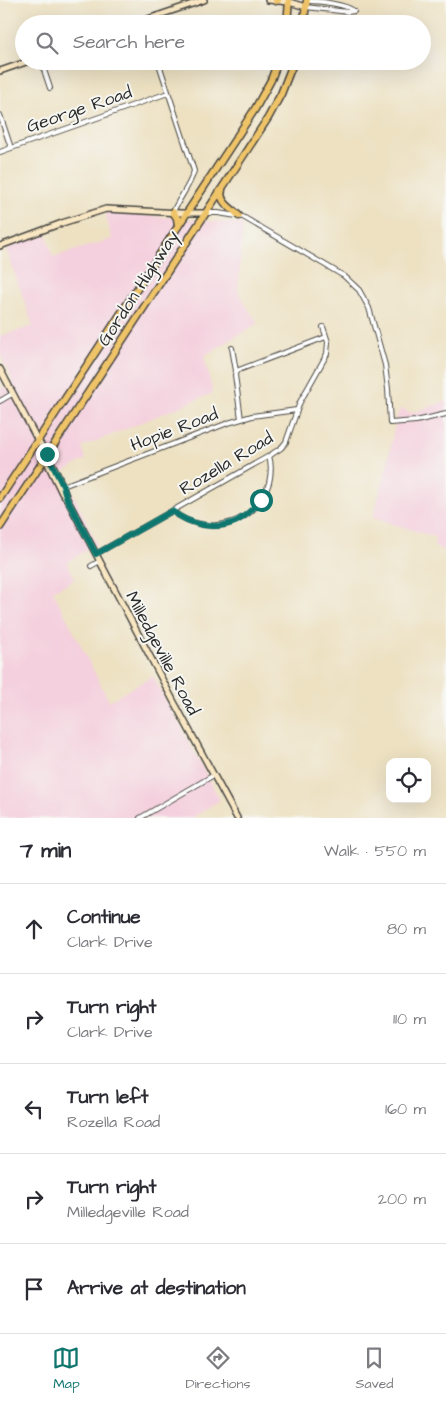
<!DOCTYPE html>
<html lang="en">
<head>
<meta charset="utf-8">
<style>
  :root { --surface:#fff; --page:#f2f2f3; --text:#2b2b33; --muted:#7c7c81; --line:#e1e1e2; --accent:#0f766e }
  body { margin:0; font-family:"Architects Daughter",sans-serif; background:var(--page); color:var(--text) }
  .controls { position:absolute; right:15px; bottom:15px; display:grid; overflow:hidden; border-radius:10px; box-shadow:0 5px 20px #0002 }
  .controls button { width:45px; height:45px; display:grid; place-items:center; padding:0; border:0; border-bottom:1px solid var(--line); background:var(--surface); color:var(--text); font:25px sans-serif }
  .stop { position:absolute; width:15px; height:15px; margin:-11px; border:4px solid #0f766e; border-radius:50%; background:#fff }
  .stop.end { background:#0f766e; border-color:#fff; box-shadow:0 1px 5px #0008 }
  .list { margin:0; padding:0; list-style:none }
  h2 { display:flex; justify-content:space-between; align-items:center; height:65px; margin:0; padding:0 20px; font-size:21px }
  h2 small { font-size:16px; font-weight:400; color:var(--muted) }
  .list li { display:grid; grid-template-columns:32px 1fr auto; gap:15px; align-items:center; box-sizing:border-box; height:90px; padding:0 20px; border-top:1px solid var(--line) }
  .list b { display:block; font-size:19px; white-space:nowrap }
  .list p { margin:0; font-size:16px; white-space:nowrap; color:var(--muted) }
  .list em { font-size:16px; font-style:normal; color:var(--muted) }
  .icon { flex:none; width:28px; height:28px; fill:none; stroke:currentColor; stroke-width:2; stroke-linecap:round; stroke-linejoin:round }
  .map { position:relative; flex:none; width:446px; height:818px; overflow:hidden }
  .search { position:absolute; background:var(--surface); box-shadow:0 5px 20px #0002; left:15px; right:15px; top:15px; height:55px; display:flex; align-items:center; gap:12px; box-sizing:border-box; padding:0 18px; border-radius:28px; color:var(--muted); font-size:19px }
  .sheet { height:515px; background:var(--surface) }
  nav { display:flex; justify-content:space-around; align-items:center; box-sizing:border-box; height:70px; border-top:1px solid var(--line); background:var(--surface); font-size:14px; color:var(--muted) }
  nav a { display:grid; justify-items:center; gap:2px }
  nav .on { color:var(--accent) }
  .map>svg:first-child { display:block }
  .built { fill:#f4cfdd }
  .lines { fill:none; stroke-linecap:round; stroke-linejoin:round }
  .street-casing { stroke:#484642; stroke-width:6 }
  .secondary-casing { stroke:#484642; stroke-width:8 }
  .highway-casing { stroke:#484642; stroke-width:9 }
  .street { stroke:#fff; stroke-width:4 }
  .secondary { stroke:#f9e7c3; stroke-width:5 }
  .highway { stroke:#efc469; stroke-width:6 }
  .route { stroke:#0f766e; stroke-width:6 }
  .labels { text-anchor:middle; stroke-width:4; stroke-linejoin:round; paint-order:stroke }
  .street-label { font-size:18px; fill:#2b2b2b; stroke:#f6f6f2 }
</style>
</head>
<body>
<div class="map">
<svg width="446" height="818" viewBox="0 0 446 818">
  <rect width="100%" height="100%" fill="#f6f6f2"/>
  <filter id="ink" filterUnits="userSpaceOnUse"><feTurbulence type="fractalNoise" baseFrequency=".02" numOctaves="2"/><feDisplacementMap in="SourceGraphic" scale="10" xChannelSelector="R" yChannelSelector="G"/><feConvolveMatrix kernelMatrix="1 2 1 2 8 2 1 2 1" color-interpolation-filters="sRGB"/></filter>
  <filter id="wash" filterUnits="userSpaceOnUse"><feTurbulence type="fractalNoise" baseFrequency=".0096" numOctaves="4" result="noise"/><feDisplacementMap in="SourceGraphic" scale="20" xChannelSelector="R" yChannelSelector="G"/><feGaussianBlur stdDeviation="1.12" result="paint"/><feColorMatrix in="noise" values="0 0 0 0 0 0 0 0 0 0 0 0 0 0 0 0 0 1.4 0 .05"/><feComposite in="paint" operator="in"/></filter>
  <g filter="url(#wash)">
    <rect width="100%" height="100%" fill="#ede1c2"/>
    <g class="built">
      <path d="M105,212L243,224L238,290L248,309L258,323L204,356L213,393L82,447L86,459L63,472L97,544L67,562L75,579L53,591L109,701L153,676L220,800L192,818H0V389L13,382L0,354V336L33,326L6,249L46,232L53,257L112,239Z"/>
      <path d="M446,401V551L434,547L435,537L373,518L388,462L396,418L401,408L411,413Z"/>
    </g>
  </g>
  <g filter="url(#ink)">
    <g class="lines">
      <g class="street-casing">
        <g id="street">
          <path d="M307,1C318,1 346,4 354,11"/>
          <path d="M306,7L348,12L354,11"/>
          <path d="M41,61L50,88"/>
          <path d="M158,61L194,171C190,186 179,198 173,212"/>
          <path d="M0,115L11,148"/>
          <path d="M0,152L168,93"/>
          <path d="M206,213H218L243,217L344,276L359,290L369,308L385,365L388,389L390,423L416,421L446,414"/>
          <path d="M232,348L236,371"/>
          <path d="M0,401L12,394"/>
          <path d="M241,419L235,375L236,371L326,337"/>
          <path d="M63,486L228,423L252,416L297,410"/>
          <path d="M172,511C206,538 256,526 269,483C271,474 272,465 269,456"/>
          <path d="M96,554L269,456L281,448L286,442L300,402L327,354L328,342L323,327"/>
          <path d="M91,566L100,561"/>
          <path d="M140,818L214,775"/>
        </g>
      </g>
      <g class="secondary-casing">
        <g id="secondary">
          <path d="M268,0L289,2L306,7"/>
          <path d="M133,24L204,0"/>
          <path d="M0,71L29,61"/>
          <path d="M0,246L62,223L106,209L181,213H206"/>
          <path d="M0,369L38,441"/>
          <path d="M38,440C50,458 60,478 67,499L174,702L237,818"/>
          <path d="M44,456L62,493L65,497"/>
        </g>
      </g>
      <g class="highway-casing">
        <g id="highway">
          <path d="M276,1L278,0"/>
          <path d="M287,24L289,0"/>
          <path d="M303,24L307,0"/>
          <path d="M222,190C218,202 232,208 239,216"/>
          <path d="M173,212L177,218L178,226"/>
          <path d="M0,498L255,109L271,80L278,61"/>
          <path d="M0,527L268,118L281,94L294,61"/>
        </g>
      </g>
      <use href="#street" class="street"/>
      <use href="#secondary" class="secondary"/>
      <use href="#highway" class="highway"/>
    </g>
  </g>
  <g class="lines" filter="url(#ink)">
    <path class="route" d="M47,454L63,486L67,499L96,554L172,511C190,525 216,531 237,521C246,516 254,508 261,500"/>
  </g>
  <g class="labels">
    <g class="street-label">
      <text transform="translate(79 109) rotate(-19)" y="6">George Road</text>
      <text transform="translate(138 288) rotate(-57)" y="6">Gordon Highway</text>
      <text transform="translate(174 429) rotate(-21)" y="6">Hopie Road</text>
      <text transform="translate(226 463) rotate(-31)" y="6">Rozella Road</text>
      <text transform="translate(163 653) rotate(62)" y="6">Milledgeville Road</text>
    </g>
  </g>
</svg>
<div class="controls">
<button><svg class="icon" aria-label="locate" viewBox="0 0 24 24"><circle cx="12" cy="12" r="6"/><path d="M12 2v4M12 18v4M2 12h4M18 12h4"/></svg></button>
</div>
<div class="stop" style="left:261px;top:500px"></div>
<div class="stop end" style="left:47px;top:454px"></div>
<div class="search"><svg class="icon" aria-label="search" viewBox="0 0 24 24"><circle cx="10" cy="10" r="6"/><path d="M15 15l6 6"/></svg>Search here</div>
</div>
<section class="sheet">
<h2>7 min<small>Walk · 550 m</small></h2>
<ul class="list">
<li><svg class="icon" aria-label="ahead" viewBox="0 0 24 24"><path d="M12 20V5M6 11l6-6 6 6"/></svg><div><b>Continue</b><p>Clark Drive</p></div><em>80 m</em></li>
<li><svg class="icon" aria-label="right" viewBox="0 0 24 24"><path d="M7 20v-9h11M14 6l5 5-5 5"/></svg><div><b>Turn right</b><p>Clark Drive</p></div><em>110 m</em></li>
<li><svg class="icon" aria-label="left" viewBox="0 0 24 24"><path d="M17 20v-9H6M10 6l-5 5 5 5"/></svg><div><b>Turn left</b><p>Rozella Road</p></div><em>160 m</em></li>
<li><svg class="icon" aria-label="right" viewBox="0 0 24 24"><path d="M7 20v-9h11M14 6l5 5-5 5"/></svg><div><b>Turn right</b><p>Milledgeville Road</p></div><em>200 m</em></li>
<li><svg class="icon" aria-label="arrive" viewBox="0 0 24 24"><path d="M6 21V4h12l-3 4 3 4H6"/></svg><div><b>Arrive at destination</b></div></li>
</ul>
</section>
<nav>
<a class="on"><svg class="icon" aria-label="map" viewBox="0 0 24 24"><path d="M3 6l6-2 6 2 6-2v14l-6 2-6-2-6 2zM9 4v14M15 6v14"/></svg>Map</a>
<a><svg class="icon" aria-label="directions" viewBox="0 0 24 24"><path d="M12 3l9 9-9 9-9-9zM9 14v-3h6M13 9l2 2-2 2"/></svg>Directions</a>
<a><svg class="icon" aria-label="saved" viewBox="0 0 24 24"><path d="M7 4h10v16l-5-4-5 4z"/></svg>Saved</a>
</nav>
</body>
</html>
